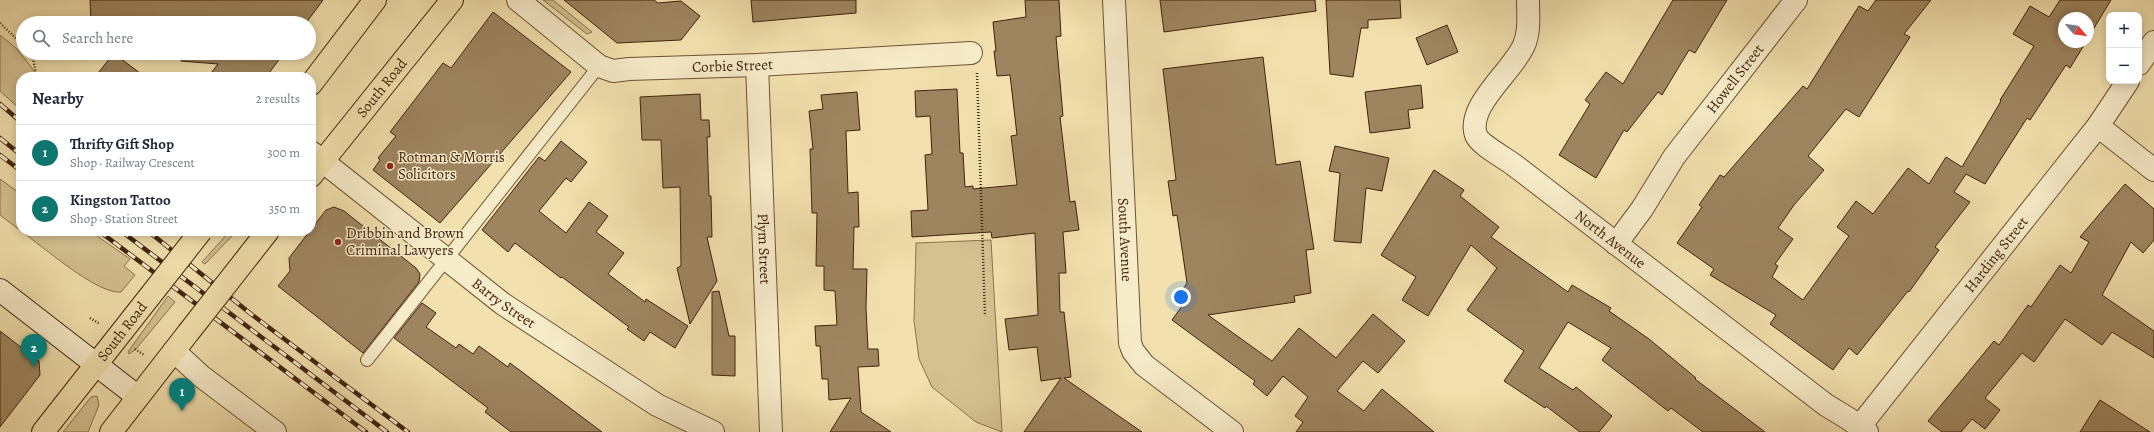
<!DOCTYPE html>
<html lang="en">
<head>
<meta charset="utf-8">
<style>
  :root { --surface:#fff; --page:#f2f2f3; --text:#1f2937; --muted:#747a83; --line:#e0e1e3; --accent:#0f766e }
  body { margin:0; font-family:Alegreya,serif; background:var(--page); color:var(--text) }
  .controls { position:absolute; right:12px; top:12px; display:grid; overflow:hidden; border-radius:8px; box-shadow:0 2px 10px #0003 }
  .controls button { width:36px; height:36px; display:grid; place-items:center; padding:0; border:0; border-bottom:1px solid var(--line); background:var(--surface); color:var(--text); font:20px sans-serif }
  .compass { position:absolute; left:2058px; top:12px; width:36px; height:36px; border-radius:50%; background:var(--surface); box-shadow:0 2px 10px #0003; rotate:119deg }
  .you { position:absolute; left:1181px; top:297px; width:14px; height:14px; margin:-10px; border:3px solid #fff; border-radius:50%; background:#1a73e8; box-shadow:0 0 0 6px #1a73e833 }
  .badge { display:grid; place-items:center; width:26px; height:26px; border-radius:50%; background:var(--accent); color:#fff; font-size:13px; font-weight:700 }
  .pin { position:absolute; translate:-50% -33px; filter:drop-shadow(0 1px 2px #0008) }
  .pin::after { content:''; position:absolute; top:21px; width:14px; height:12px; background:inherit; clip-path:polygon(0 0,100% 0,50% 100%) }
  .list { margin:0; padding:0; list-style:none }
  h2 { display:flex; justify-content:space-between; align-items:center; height:52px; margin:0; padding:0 16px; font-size:17px }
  h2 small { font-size:13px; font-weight:400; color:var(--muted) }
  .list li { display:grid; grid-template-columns:26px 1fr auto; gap:12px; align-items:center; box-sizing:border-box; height:56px; padding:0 16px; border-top:1px solid var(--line) }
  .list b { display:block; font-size:15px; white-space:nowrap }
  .list p { margin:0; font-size:13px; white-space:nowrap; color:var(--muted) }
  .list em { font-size:13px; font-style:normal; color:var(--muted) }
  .icon { flex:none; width:22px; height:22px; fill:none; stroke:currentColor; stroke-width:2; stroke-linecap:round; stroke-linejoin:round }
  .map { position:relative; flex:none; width:2154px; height:432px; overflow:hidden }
  .search { position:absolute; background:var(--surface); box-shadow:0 2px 10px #0003; left:16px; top:16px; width:300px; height:44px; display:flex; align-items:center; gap:10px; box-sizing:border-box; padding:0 14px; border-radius:22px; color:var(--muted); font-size:15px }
  .panel { position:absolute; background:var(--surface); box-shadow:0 2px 10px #0003; left:16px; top:72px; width:300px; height:164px; border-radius:16px }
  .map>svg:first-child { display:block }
  .green { fill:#d4c192; stroke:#8b724e }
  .building { fill:#9e8560; stroke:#42220b }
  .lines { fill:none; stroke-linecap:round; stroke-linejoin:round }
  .lane-casing { stroke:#6e5234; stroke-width:14 }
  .street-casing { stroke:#6e5234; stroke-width:24 }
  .secondary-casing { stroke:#42220b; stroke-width:24 }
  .highway-casing { stroke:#42220b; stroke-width:24 }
  .path { stroke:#42220b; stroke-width:2.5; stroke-dasharray:1 2; stroke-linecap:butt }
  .lane { stroke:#f7ecca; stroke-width:12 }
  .street { stroke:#f7ecca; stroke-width:22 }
  .secondary { stroke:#f7ecca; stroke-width:22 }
  .highway { stroke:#f2e1ae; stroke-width:22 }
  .rail-casing { stroke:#42220b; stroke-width:4.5 }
  .rail { stroke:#f7ecca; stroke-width:3; stroke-dasharray:9; stroke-linecap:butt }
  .highway-bridge-casing { stroke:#42220b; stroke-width:24; stroke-linecap:butt }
  .highway-bridge { stroke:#f2e1ae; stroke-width:22 }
  .poi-dot { fill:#8f2418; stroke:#f7ecca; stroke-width:1.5 }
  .labels { text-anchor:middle; stroke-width:3; stroke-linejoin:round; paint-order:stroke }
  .street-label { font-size:15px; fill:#42220b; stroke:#f7ecca }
  .poi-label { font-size:15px; fill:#42220b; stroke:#f7ecca; text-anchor:start }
</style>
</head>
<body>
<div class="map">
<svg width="2154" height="432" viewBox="0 0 2154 432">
  <rect width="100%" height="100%" fill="#f2e1ae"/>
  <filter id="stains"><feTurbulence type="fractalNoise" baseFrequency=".005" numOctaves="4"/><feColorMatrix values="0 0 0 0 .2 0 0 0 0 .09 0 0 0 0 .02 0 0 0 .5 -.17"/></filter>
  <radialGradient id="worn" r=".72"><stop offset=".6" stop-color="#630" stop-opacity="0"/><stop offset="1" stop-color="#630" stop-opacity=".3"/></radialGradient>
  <g class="green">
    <path d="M543,0H553L592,32L587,34Z"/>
    <path d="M0,35L17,49L39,77H21V110L0,91Z"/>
    <path d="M0,179L18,192L21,189V231L0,215Z"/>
    <path d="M21,231H90L130,259L124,266L135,275L121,292C98,295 42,246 21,231Z"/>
    <path d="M230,231H237L205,264L202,262Z"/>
    <path d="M991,240L1002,432L976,422L932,387L919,359L914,321L916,243Z"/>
    <path d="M168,296L175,302L136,349L129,354L128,352Z"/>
    <path d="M97,396L99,405L88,432H63L91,397Z"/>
  </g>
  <g class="building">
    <path d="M90,0H323L306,23H91Z"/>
    <path d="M564,0H654L658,3L681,1L700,16L681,40L617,43Z"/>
    <path d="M751,0H856V13L753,22Z"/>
    <path d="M1025,0H1059L1061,36L1056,37L1063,116L1060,117L1070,202L1075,201L1079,230L1063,232L1066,273H1059L1060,312H1064L1071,377L1064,378L1142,432H1024L1061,378L1041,381L1037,347L1009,350L1005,319L1038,315L1035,233L992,238L991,232L912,237L911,211L928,210L925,155L932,154L930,116L916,117L915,91L957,89L960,153H963L965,187L973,186V189L1017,185L1011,136L1017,135L1010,75L997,76L994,51H996L993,22L1026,17Z"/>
    <path d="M1160,0H1315L1316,11L1164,32Z"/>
    <path d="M1326,0H1400L1401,18L1368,20V28H1361L1353,77L1330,74Z"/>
    <path d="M1673,0H1727L1695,53L1689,50L1662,95L1658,92L1627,132L1624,130L1596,178L1559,155L1590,104L1585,100L1606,72L1623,84Z"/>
    <path d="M1876,0H1931L1904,34L1910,37L1859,117L1846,109L1808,156L1824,170L1794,205L1778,228L1793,239L1775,264L1778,266L1772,277L1803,300L1849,236L1837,227L1856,201L1873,214L1908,168L1929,184L1946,157L1962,167L2001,101L2000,100L2034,46L2013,34L2030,6L2049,17L2060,0H2111L2088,38V18H2064V42H2086L2070,68L2066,65L2030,120L2027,118L1985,184L1966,174L1954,192L1970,202L1935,247L1939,250L1909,292L1908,291L1857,355L1849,348L1833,370L1770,324L1776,315L1710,275L1714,269L1677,243L1702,207L1699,205L1720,175L1724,177L1803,86L1807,89L1859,6L1868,11Z"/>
    <path d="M493,12L571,72L440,223L373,170L380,160L378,158L396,136L390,132L443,63L451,68Z"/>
    <path d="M1447,25L1458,52L1427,65L1416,38Z"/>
    <path d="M114,53L120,58L145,77H95Z"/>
    <path d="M182,53H284L266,77H208L218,64L181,61Z"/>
    <path d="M1263,57L1276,165L1300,161L1314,249L1306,250L1311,293L1294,296L1295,302L1208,315L1272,361L1299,328L1336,358L1373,314L1405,341L1378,373L1363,361L1337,391L1364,411L1382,389L1434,432H1296L1303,422L1295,416L1308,397L1283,376L1267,396L1253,384L1255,381L1172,320L1182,306L1175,301L1187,283L1177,215L1173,216L1168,181L1176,180L1163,69Z"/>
    <path d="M1421,85L1423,108L1408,110L1410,128L1370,133L1365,92Z"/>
    <path d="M857,92L860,130L846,131L848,193L858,192L859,227H854L853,269H867L866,308L868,349H878L879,366L858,367L861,412L891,432H830L851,398L829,400L828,379H822L820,346H816L815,326L837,325L835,291L824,290V266H816L817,213H812L810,149H813L809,111L823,109L821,95Z"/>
    <path d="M700,94L701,120H709L710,137H707L709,196H711L712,237H707L717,281L690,324L677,268L681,266L680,187L663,188L661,140H642L640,97Z"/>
    <path d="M561,141L587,162L571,182L566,178L539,211L566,233L589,202L608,216L596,232L624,253L608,274L645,302L646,299L688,326L675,348L650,332L644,341L627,329L629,327L562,277L561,278L515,243L508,252L482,230L539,157L545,161Z"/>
    <path d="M1335,146L1389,158L1382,191L1366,188L1361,243L1334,241L1340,173L1329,171Z"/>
    <path d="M1434,170L1464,190L1460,196L1499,227L1491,237L1568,292L1572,285L1611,308L1609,311L1649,339L1696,378L1695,379L1765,432H1703L1671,408L1668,411L1602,360L1611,348L1568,322L1539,368L1573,390L1576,387L1612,416L1599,432H1580L1546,406L1545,408L1504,381L1524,351L1467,310L1497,268L1471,245L1428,316L1402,300L1416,277L1381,255Z"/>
    <path d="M2125,184L2154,209V240L2143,253L2131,242L2102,295L2154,331V358L2112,332L2102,345L2065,319L2034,362L2022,353L1985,398L2000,410L1985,429L1972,419L1961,432H1942L1928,421L1994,341L1999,345L2028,305L2031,307L2060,265L2071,273L2089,242L2080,237Z"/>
    <path d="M334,207L344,211L416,268L420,274L419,282L363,353L278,286L290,271L289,258L326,210Z"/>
    <path d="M719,291L729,336H735V376L712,375V292Z"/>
    <path d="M422,303L436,313L426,327L456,348L459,344L473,354L479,346L508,367L510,363L602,432H511L485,412L488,408L394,338Z"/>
    <path d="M0,331L39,361L40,375L0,427Z"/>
    <path d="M2100,400L2150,432H2080Z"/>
  </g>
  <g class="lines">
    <g class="lane-casing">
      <path id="lane" d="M367,360L599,66"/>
    </g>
    <g class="street-casing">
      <g id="street">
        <path id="s1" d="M518,0L599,66L613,71L629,69L757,65L971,53"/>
        <path id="s2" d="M1114,0L1130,343L1133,351L1144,365L1232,432"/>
        <path id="s3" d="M1528,0C1528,16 1530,31 1524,45C1513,71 1466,106 1476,135C1479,144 1505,158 1514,165L1826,405L1849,419L1867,432"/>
        <path d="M2139,64L2154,42"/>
        <path id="s4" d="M757,65L771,432"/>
        <path d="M2098,126L2154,170"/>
        <path id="s5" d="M311,152L503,304L657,405L713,432"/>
        <path id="s6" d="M1616,244L1642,209L1674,157L1796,0"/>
        <path d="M174,351L201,376L275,432"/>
        <path id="s7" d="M1860,426L2098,126L2128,81"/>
      </g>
    </g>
    <g class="secondary-casing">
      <path id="secondary" d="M0,290L138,397"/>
    </g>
    <g class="highway-casing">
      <g id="highway">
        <path d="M311,84L375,0"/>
        <path id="s8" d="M311,176L452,0"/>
        <path d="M250,254L268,231"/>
        <path id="s9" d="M43,432L161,282"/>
        <path d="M111,432L188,333"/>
      </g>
    </g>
    <g class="path">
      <path d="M0,23L23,45"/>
      <path d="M29,53L33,59L37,77"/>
      <path d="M977,73L985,316"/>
      <path d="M90,318L100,324"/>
      <path d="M135,349L144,355"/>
    </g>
    <use href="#lane" class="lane"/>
    <use href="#street" class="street"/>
    <use href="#secondary" class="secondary"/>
    <use href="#highway" class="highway"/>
    <g class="rail-casing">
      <g id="rail">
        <path d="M0,104L21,122"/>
        <path d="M0,138L21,155"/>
        <path d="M0,155L21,171"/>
        <path d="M99,231L366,432"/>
        <path d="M121,231L387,432"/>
        <path d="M148,231L251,314L408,432"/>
      </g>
    </g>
    <use href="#rail" class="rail"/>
    <g class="highway-bridge-casing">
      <g id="highway-bridge">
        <path d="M161,282L201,231"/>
        <path d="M188,333L250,254"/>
      </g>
    </g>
    <use href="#highway-bridge" class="highway-bridge"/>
  </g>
  <g class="poi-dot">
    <circle cx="390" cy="166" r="4"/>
    <circle cx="338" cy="242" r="4"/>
  </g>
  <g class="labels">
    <g class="street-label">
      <text dy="5" stroke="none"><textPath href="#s1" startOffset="239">Corbie Street</textPath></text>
      <text dy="5" stroke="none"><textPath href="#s6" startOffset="204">Howell Street</textPath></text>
      <text dy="5" stroke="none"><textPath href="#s8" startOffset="113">South Road</textPath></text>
      <text dy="5" stroke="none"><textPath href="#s3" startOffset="321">North Avenue</textPath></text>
      <text dy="5" stroke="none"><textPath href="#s2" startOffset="240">South Avenue</textPath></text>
      <text dy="5" stroke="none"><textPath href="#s4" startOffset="184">Plym Street</textPath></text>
      <text dy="5" stroke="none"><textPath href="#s7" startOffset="219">Harding Street</textPath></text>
      <text dy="5" stroke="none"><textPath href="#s5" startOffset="245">Barry Street</textPath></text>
      <text dy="5" stroke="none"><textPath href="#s9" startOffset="128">South Road</textPath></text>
    </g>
    <g class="poi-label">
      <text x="398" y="162">Rotman &amp; Morris<tspan x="398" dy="17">Solicitors</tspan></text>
      <text x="346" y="238">Dribbin and Brown<tspan x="346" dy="17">Criminal Lawyers</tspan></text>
    </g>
  </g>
  <rect width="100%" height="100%" filter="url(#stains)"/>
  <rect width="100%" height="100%" fill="url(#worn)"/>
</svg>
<div class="controls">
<button>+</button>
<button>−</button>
</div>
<svg class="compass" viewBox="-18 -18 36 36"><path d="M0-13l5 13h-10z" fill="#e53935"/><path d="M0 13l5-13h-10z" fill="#747a83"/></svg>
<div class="you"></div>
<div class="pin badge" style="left:182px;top:411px">1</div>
<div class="pin badge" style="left:34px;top:367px">2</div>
<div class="search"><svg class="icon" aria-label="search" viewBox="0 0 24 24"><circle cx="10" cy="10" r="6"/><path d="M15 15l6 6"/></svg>Search here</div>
<section class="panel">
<h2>Nearby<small>2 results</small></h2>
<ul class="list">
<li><span class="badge">1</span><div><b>Thrifty Gift Shop</b><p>Shop · Railway Crescent</p></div><em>300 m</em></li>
<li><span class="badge">2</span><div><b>Kingston Tattoo</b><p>Shop · Station Street</p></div><em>350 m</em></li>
</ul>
</section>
</div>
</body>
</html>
